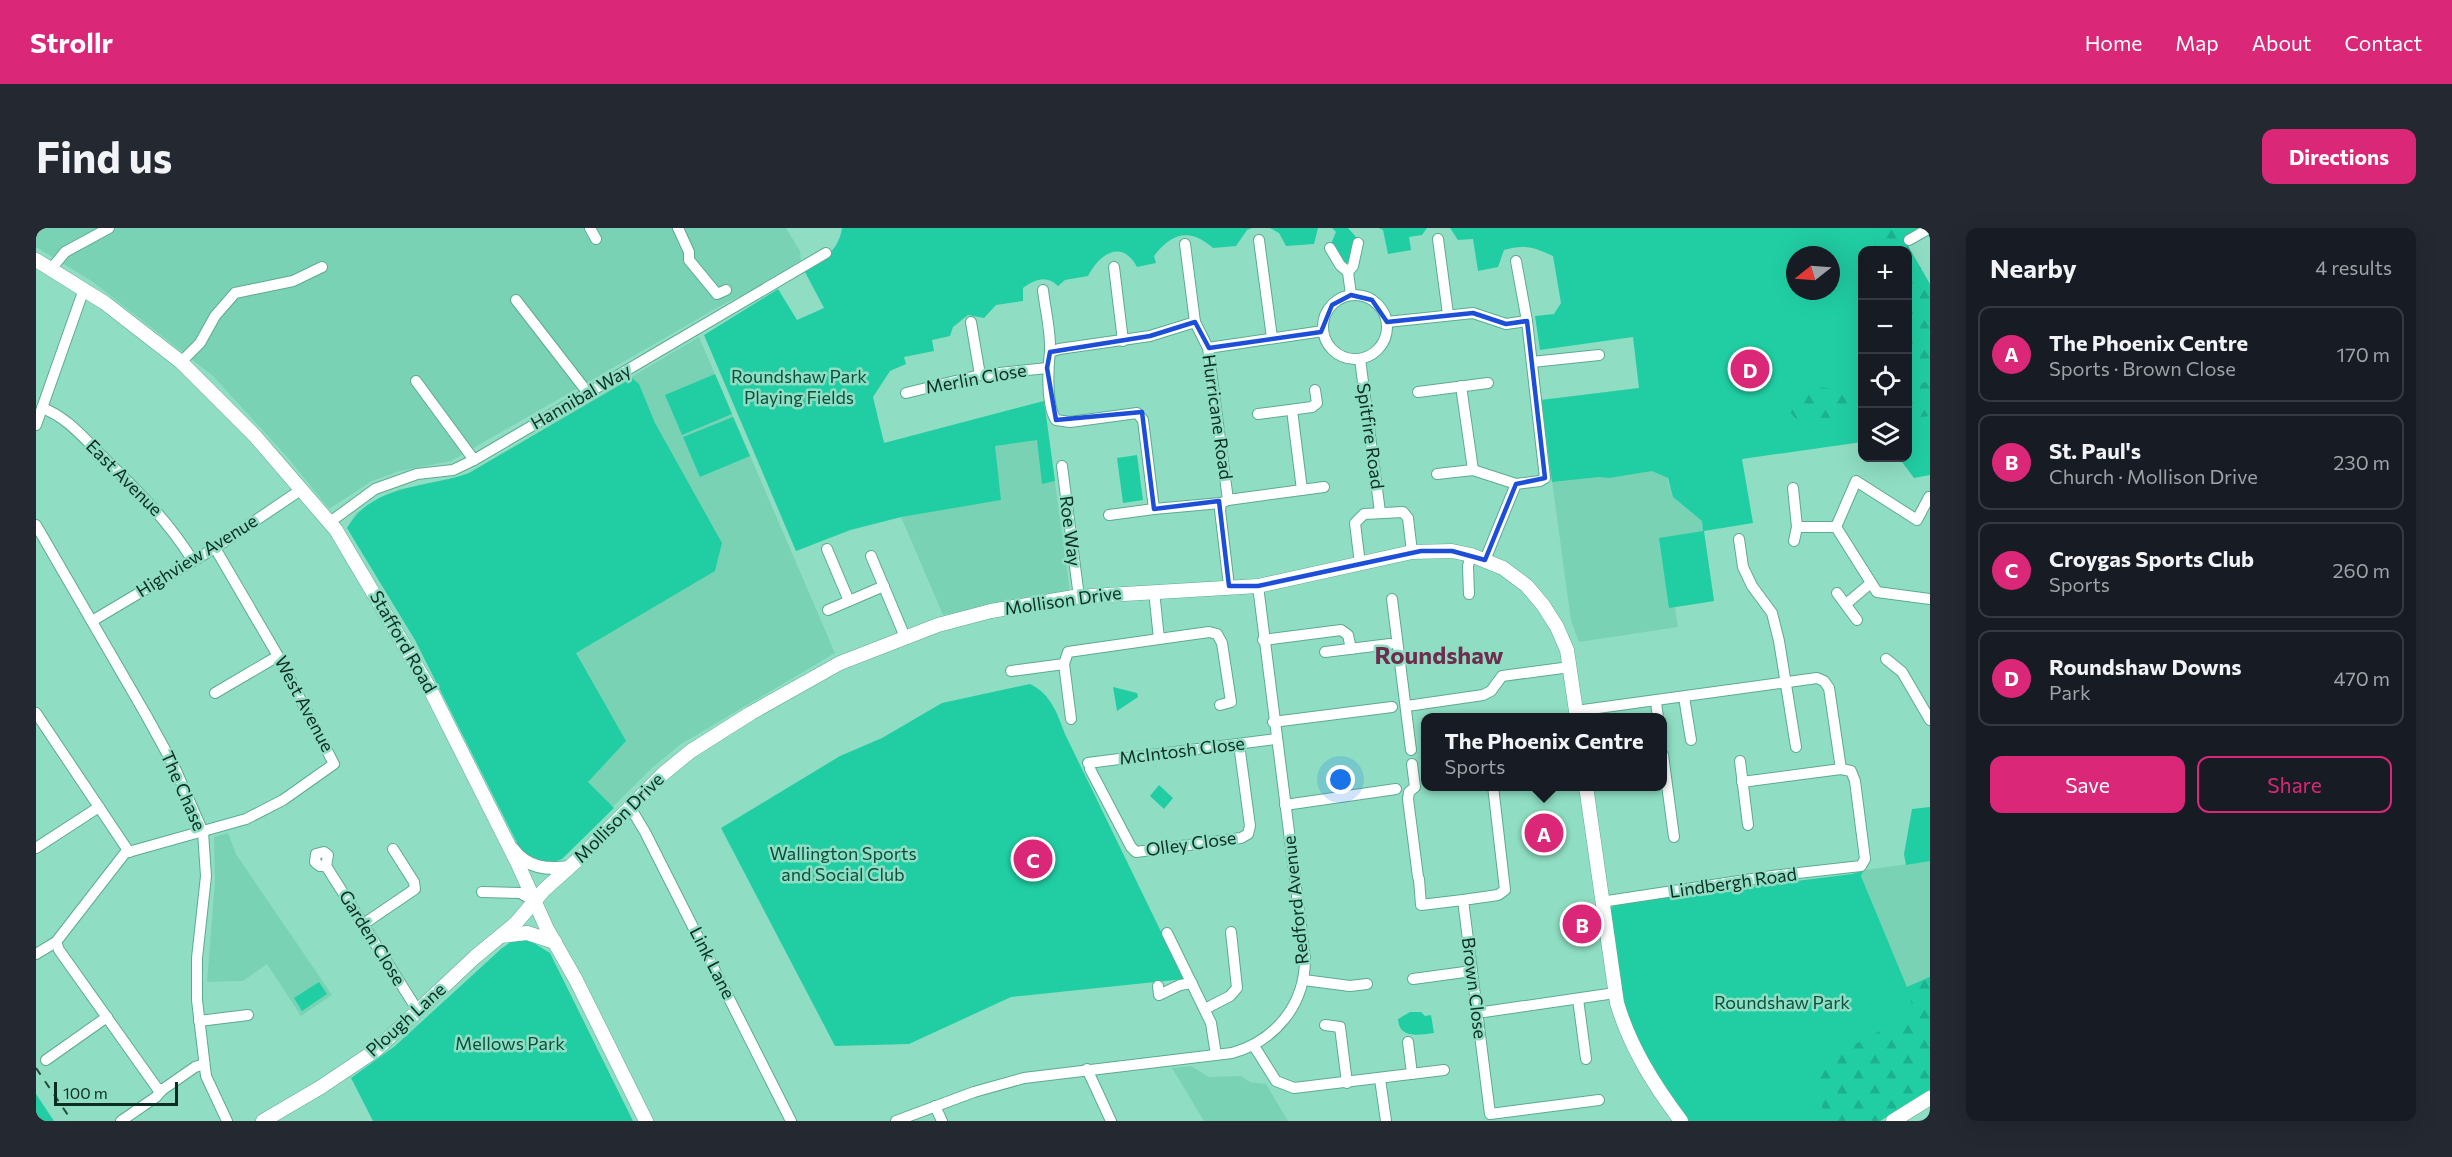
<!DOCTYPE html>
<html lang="en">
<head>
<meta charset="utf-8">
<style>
  :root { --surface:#171b24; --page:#242831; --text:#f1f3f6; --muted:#9ea1a6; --line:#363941; --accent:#db2777 }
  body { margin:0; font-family:Commissioner,sans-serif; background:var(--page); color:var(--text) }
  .controls { position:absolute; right:18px; top:18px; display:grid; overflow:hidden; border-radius:12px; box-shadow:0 6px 24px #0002 }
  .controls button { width:54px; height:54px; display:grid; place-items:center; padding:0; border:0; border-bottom:2px solid var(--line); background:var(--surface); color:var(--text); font:30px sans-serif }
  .compass { position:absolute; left:1750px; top:18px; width:54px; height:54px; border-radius:50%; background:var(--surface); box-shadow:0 6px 24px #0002; rotate:253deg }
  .scale { position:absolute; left:18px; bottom:15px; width:124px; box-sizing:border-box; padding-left:6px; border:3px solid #0b2d23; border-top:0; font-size:16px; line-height:21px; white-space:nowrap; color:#0b2d23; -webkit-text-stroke:4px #8fdec3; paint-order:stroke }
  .you { position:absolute; left:1305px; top:552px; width:21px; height:21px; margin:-15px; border:4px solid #fff; border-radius:50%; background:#1a73e8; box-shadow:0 0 0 9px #1a73e833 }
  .badge { display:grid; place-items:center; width:39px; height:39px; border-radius:50%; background:var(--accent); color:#fff; font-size:20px; font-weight:700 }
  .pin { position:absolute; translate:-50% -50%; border:3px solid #fff; box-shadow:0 2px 6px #0006 }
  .popup { position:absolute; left:1385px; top:485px; width:246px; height:78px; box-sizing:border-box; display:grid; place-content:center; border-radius:12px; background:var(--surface); filter:drop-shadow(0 2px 4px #0005); font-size:20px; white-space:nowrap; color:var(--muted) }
  .popup b { font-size:22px; color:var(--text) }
  .popup::after { content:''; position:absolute; left:50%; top:100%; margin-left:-12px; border:12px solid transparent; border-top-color:var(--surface) }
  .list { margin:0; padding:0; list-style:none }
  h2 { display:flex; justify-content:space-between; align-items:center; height:78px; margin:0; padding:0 24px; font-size:26px }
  h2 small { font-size:20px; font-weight:400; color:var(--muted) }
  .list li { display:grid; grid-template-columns:39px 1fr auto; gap:18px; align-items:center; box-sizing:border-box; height:96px; margin:0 12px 12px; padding:0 12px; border:2px solid var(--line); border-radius:12px }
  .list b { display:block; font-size:22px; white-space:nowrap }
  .list p { margin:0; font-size:20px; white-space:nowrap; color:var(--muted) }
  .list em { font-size:20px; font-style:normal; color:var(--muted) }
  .actions { display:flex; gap:12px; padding:18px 24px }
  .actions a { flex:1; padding:14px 0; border:2px solid var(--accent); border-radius:12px; text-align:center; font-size:21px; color:var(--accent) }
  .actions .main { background:var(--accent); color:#fff }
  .icon { flex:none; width:33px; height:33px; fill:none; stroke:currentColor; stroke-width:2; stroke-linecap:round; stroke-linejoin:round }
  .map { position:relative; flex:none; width:1894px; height:893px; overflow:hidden; border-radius:12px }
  header { display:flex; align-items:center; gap:36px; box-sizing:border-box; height:84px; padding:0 30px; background:var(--accent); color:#fff }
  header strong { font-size:28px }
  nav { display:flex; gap:33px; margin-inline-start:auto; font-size:21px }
  .intro { display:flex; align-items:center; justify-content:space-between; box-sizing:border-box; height:144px; padding:0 36px }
  h1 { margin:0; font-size:42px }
  .button { padding:15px 27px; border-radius:12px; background:var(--accent); color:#fff; font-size:21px; font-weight:700 }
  main { display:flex; gap:36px; padding:0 36px }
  aside { flex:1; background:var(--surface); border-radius:12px; box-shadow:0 6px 24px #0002 }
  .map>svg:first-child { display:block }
  .built { fill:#7ad2b5 }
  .green { fill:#21cea4; fill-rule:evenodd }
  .forest { fill:url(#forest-firs) }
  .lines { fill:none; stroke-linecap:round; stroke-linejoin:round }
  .minor-casing { stroke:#5cab91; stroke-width:12 }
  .tertiary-casing { stroke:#5cab91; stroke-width:14 }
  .secondary-casing { stroke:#5cab91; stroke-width:15 }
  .minor { stroke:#fff; stroke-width:10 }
  .tertiary { stroke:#fff; stroke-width:12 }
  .secondary { stroke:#fff; stroke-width:14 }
  .rail { stroke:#234d40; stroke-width:2; stroke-dasharray:8 8; stroke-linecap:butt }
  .marked { fill:none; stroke:#1d4ed8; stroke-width:4.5; stroke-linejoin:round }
  .labels { text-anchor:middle; stroke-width:5; stroke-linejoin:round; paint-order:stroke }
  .park-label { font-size:18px; fill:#094f3d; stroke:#8fdec3 }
  .street-label { font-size:18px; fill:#0b2d23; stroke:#8fdec3 }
  .district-label { font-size:24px; font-weight:bold; fill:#6d2d4e; stroke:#8fdec3 }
</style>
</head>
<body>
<header>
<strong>Strollr</strong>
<nav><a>Home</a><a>Map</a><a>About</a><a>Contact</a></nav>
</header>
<div class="intro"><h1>Find us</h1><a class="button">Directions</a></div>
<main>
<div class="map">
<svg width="1894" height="893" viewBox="0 0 1894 893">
  <defs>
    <pattern id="forest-firs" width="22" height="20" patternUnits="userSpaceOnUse" patternTransform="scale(1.5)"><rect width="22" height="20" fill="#21cea4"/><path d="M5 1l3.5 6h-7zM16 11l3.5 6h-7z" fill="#1cb18d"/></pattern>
  </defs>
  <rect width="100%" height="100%" fill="#8fdec3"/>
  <g class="built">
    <path d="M0,0H750L764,23L765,32L733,54L686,77L415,233L364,243L336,253L293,281L253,231L177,148L57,54L0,19Z"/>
    <path d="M663,109L799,425L645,516L616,540L523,632L464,581L379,412L311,300L320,285L347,268L364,261L404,255L433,245Z"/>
    <path d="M1603,160L1637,269L1666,293L1678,373L1639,379L1642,399L1543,414L1535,393L1505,172Z"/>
    <path d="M1008,173L1034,364L907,387L865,289L815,302L760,323L725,239L845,206L849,215Z"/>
    <path d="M192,605L200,626L296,767L265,788L231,736L207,753L171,754L179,653L178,609Z"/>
    <path d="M1894,633V749L1871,759L1825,648L1828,642Z"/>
    <path d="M1155,838L1173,849L1205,848L1214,854L1230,856L1252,893H1168L1136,840Z"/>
  </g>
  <g class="green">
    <path d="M806,0H1216L1211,2L1200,18L1177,20C1155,0 1136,4 1118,28L1120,35L1101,39C1086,11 1064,25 1052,48L1029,52L1022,58C1011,47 999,51 987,60V73L960,77L948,90L932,87L917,99L914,108L896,112L898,123L868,129L870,136L854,143L837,169L848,215L1008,173L1019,253L1006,256L1001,212L959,218L965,272L865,289L814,302L760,323L668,107L742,61L761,92L788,80L769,44C787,32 803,22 806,0Z"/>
    <path d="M1234,0H1282L1278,16L1250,18L1243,5Z"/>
    <path d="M1296,0H1312L1321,10L1318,24L1310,36L1295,16L1300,4Z"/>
    <path d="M1343,0H1391L1386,7L1373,9L1375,22L1352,26L1347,2Z"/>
    <path d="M1414,0H1885L1868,11L1894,57V247L1878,250L1863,230H1872V22H1826V214L1706,231L1717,295L1668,303L1678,373L1633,380L1623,310L1667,303L1666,293L1637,269L1632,250L1616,243L1573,250L1563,249L1516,254L1505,172L1603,160L1597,109L1504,122L1499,88L1518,86L1525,75L1517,28C1499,19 1487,16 1468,22L1462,39L1442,43L1437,11L1422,12ZM1759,27H1795V63H1759Z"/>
    <path d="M679,146L696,186L646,207L629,167Z"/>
    <path d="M596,150L603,156L619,195L686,315L679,343L540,425L590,513L552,554L578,580L526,631L518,634L496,633L485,623L379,412L311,300C336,256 391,260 433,245Z"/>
    <path d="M697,189L714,228L664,249L647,209Z"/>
    <path d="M1101,227L1107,272L1087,275L1081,230Z"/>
    <path d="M994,456C1015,466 1021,485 1029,506L1148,751L975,769L873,816L799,818L685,600L804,528L846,510L906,475Z"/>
    <path d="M1077,459L1101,465L1102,469L1081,483Z"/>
    <path d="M1123,557L1137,570L1128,581L1114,568Z"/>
    <path d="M1894,579V633L1870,637L1868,626L1876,581Z"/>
    <path d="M1828,642L1825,648L1871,759L1894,749V861L1844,893H1653C1628,857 1600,820 1588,777C1579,746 1577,713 1573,681L1582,675L1816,646Z"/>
    <path d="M479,711L493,712L514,725L597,893H337L315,850L359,818L465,721Z"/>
    <path d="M283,754L291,766L266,783L258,770Z"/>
    <path d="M1374,784H1385L1389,788L1395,787L1398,805C1383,807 1363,811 1362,791Z"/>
    <path d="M0,866L18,893H0Z"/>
  </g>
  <g class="forest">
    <path d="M1840,0H1885L1868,11L1894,56V135L1881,134L1872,117V22H1832Z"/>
    <path d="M1894,152V188L1885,189L1872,184C1871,165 1876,158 1894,152Z"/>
    <path d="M1785,159L1805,162L1813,161L1818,168L1817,189C1805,194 1800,189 1787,190C1778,191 1772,194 1762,193L1752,182L1751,175L1756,168Z"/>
    <path d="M1894,749V861L1844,893H1793L1767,841L1792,831L1878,784L1871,759Z"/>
  </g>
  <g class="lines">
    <g class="minor-casing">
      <g id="minor">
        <path d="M554,0L560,11"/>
        <path d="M642,0L653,24V32L681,66L690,62"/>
        <path d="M1402,11L1412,86"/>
        <path d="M1223,12L1236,110"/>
        <path d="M1873,12L1894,0"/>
        <path d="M1149,16L1159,94"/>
        <path d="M1294,20L1304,37L1312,44L1315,67"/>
        <path d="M1480,33L1491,93"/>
        <path d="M1078,39L1087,113"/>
        <path d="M15,41L29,24L73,0"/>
        <path d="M1312,44L1317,38L1322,15"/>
        <path d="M1007,62C1009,81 1015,103 1014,123C1012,140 1010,177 1020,192L1034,194L1101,185L1107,192L1118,281L1185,275"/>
        <circle cx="1319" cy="99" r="32"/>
        <path d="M480,72L552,165"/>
        <path d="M935,94L944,147"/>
        <path d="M1351,94L1437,85L1470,96L1491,93L1509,250L1504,253L1480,256L1449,332"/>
        <path d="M1172,120L1287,103"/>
        <path d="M1014,124L1023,121L1114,108L1159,94L1172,120L1192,272L1185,275L1184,282L1193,358"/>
        <path d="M1324,131L1344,284"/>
        <path d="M145,134L164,115L179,88L199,65L257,53L286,39"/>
        <path d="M1496,134L1563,127"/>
        <path d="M380,153L438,232"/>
        <path d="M1425,158L1437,242"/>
        <path d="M1382,164L1452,155"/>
        <path d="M870,165L944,147L1011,140"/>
        <path d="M6,180C29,188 46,208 63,225C98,259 131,291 157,333"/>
        <path d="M1256,182L1266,262"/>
        <path d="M1222,186L1276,179L1281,175L1279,162"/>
        <path d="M0,197L48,61"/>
        <path d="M1026,238L1043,369"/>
        <path d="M1401,246L1437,242L1480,256"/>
        <path d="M1757,260L1761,299H1800"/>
        <path d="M1893,269L1881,292L1820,253L1800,299L1841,364L1894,371"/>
        <path d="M1192,272L1288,259"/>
        <path d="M1073,287L1118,281"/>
        <path d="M294,294L339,261L381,246L417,242L438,232L790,25"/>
        <path d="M0,297L110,487L138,538L167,604L170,648L161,730V772L170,848L191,893"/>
        <path d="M1703,311L1707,339L1716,358L1736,385L1743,413L1760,519"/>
        <path d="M1758,313L1761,299"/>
        <path d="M791,321L813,373L792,382"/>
        <path d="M835,328L869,409"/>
        <path d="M1324,336L1319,295L1328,286L1367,284L1372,290L1376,324"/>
        <path d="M1118,363L1123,411L1173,404L1181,406L1186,415L1195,474L1184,477"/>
        <path d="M1801,365L1821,392"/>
        <path d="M1433,366L1432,338L1435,327"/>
        <path d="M1356,371L1375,522"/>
        <path d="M813,373L848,358"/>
        <path d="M1810,376L1835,355"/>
        <path d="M56,393L179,320L266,261"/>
        <path d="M1227,412L1305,402L1312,407L1315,421"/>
        <path d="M1289,424L1354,416"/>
        <path d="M1850,431L1866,444L1894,492"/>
        <path d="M975,443L1028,436"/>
        <path d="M179,465L242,428"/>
        <path d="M1648,469L1655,512"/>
        <path d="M1620,474L1622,490"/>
        <path d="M1371,478L1447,467L1455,463L1466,448L1534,439"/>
        <path d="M1540,483L1781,450L1788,453L1793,460L1805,541L1815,543L1819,553L1829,631L1825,638L1736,648L1565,674"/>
        <path d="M0,485L93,624"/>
        <path d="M1035,491L1028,436L1032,424L1123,411"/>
        <path d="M1237,494L1356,479"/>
        <path d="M1627,527L1638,609"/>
        <path d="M1704,533L1712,597"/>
        <path d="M1052,535L1240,511"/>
        <path d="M1376,536L1379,559L1373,564L1372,571L1382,649"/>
        <path d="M1054,541L1095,619L1100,624L1205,610L1212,606L1214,598L1203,516"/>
        <path d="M1706,554L1805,541"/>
        <path d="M1457,558L1469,662L1462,667L1427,672L1454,886L1563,872"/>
        <path d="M1249,577L1360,561"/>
        <path d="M594,579L609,604L755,893"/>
        <path d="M0,620L63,579"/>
        <path d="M290,638L292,627L288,624L280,626L279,634L284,638H290L382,783"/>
        <path d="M1383,651L1385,677L1427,672"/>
        <path d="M446,664L484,665L498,673"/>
        <path d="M326,697L379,661L378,654L357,621"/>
        <path d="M1131,705L1175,795L1180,827"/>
        <path d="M0,726L20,714"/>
        <path d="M1377,751L1436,743"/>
        <path d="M1268,752L1314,758L1331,756"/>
        <path d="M1122,758L1123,767L1144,757L1156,755"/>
        <path d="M1542,771L1550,831"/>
        <path d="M1169,781L1194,768L1201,760L1195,704"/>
        <path d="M1441,785L1579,765"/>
        <path d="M163,793L212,787"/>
        <path d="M1289,797L1304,799L1311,855"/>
        <path d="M1372,814L1376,846"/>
        <path d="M1218,818L1240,853L1258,860L1408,842"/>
        <path d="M10,832L71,789"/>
        <path d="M168,836L159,839L126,862L121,860L23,722L20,714L89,625L210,591L247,572L298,536L242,428L179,320"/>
        <path d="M1051,841L1075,893"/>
        <path d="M1344,851L1350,893"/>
        <path d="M899,878L906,893"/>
        <path d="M85,893L120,869L126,862"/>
        <path d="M860,893L938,864L988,850L1196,825C1239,813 1269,777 1269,731L1222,358"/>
      </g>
    </g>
    <g class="tertiary-casing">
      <path id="tertiary" d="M477,621C491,640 511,642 534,639"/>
    </g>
    <g class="secondary-casing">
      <g id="secondary">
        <path d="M0,32L69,75L145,134L219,208L300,302L394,461L481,634L511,701L540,752L610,893"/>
        <path d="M1550,558L1581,775C1594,819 1618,857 1645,893"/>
        <path d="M466,708L491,705L519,714"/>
        <path d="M227,893L285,859L340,822L439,729L480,695L508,662L548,626L628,545L655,523L715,485L804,435L902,397L955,383L1038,369L1222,358L1376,324L1416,323L1435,327L1467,340L1491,358L1507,377L1521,399L1531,422L1541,490"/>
        <path d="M1857,893L1894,870"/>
      </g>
    </g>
    <use href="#minor" class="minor"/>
    <use href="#tertiary" class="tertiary"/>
    <use href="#secondary" class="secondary"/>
    <path class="rail" d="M0,840L36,893"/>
  </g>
  <path class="marked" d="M1315,67L1336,72L1351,94L1437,85L1470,96L1491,93L1509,250L1480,256L1449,332L1416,323H1385L1222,358H1193L1183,273L1118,281L1106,184L1020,192L1011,140L1014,124L1114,108L1159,94L1173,120L1285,104L1296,77Z"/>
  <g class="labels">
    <g class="park-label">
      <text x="763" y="155">Roundshaw Park<tspan x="763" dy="21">Playing Fields</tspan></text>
      <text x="807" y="632">Wallington Sports<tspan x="807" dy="21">and Social Club</tspan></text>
      <text x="1746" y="781">Roundshaw Park</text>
      <text x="474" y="822">Mellows Park</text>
    </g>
    <g class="street-label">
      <text transform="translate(940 151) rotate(-10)" y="6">Merlin Close</text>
      <text transform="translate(545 169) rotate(-30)" y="6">Hannibal Way</text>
      <text transform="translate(1181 189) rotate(82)" y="6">Hurricane Road</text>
      <text transform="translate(1334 208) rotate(82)" y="6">Spitfire Road</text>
      <text transform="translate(88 250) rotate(45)" y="6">East Avenue</text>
      <text transform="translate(1034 303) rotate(83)" y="6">Roe Way</text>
      <text transform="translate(161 328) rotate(-32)" y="6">Highview Avenue</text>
      <text transform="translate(1027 373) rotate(-8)" y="6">Mollison Drive</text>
      <text transform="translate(367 414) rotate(60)" y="6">Stafford Road</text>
      <text transform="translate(268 476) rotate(62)" y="6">West Avenue</text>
      <text transform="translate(1146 523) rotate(-7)" y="6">McIntosh Close</text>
      <text transform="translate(147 563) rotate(66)" y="6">The Chase</text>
      <text transform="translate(583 590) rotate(-45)" y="6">Mollison Drive</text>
      <text transform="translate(1155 616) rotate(-8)" y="6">Olley Close</text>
      <text transform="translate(1697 655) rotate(-8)" y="6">Lindbergh Road</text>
      <text transform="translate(1260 672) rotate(-96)" y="6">Redford Avenue</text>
      <text transform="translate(336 710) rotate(58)" y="6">Garden Close</text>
      <text transform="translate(676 735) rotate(63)" y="6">Link Lane</text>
      <text transform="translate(1438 760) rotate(83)" y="6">Brown Close</text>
      <text transform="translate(370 792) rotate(-42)" y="6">Plough Lane</text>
    </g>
    <g class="district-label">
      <text x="1403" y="436">Roundshaw</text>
    </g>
  </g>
</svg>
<div class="controls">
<button>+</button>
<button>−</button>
<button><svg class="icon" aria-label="locate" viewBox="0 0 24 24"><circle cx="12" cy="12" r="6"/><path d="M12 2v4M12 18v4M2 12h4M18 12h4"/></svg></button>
<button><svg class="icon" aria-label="layers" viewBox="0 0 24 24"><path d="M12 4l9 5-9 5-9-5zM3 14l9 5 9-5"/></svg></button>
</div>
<svg class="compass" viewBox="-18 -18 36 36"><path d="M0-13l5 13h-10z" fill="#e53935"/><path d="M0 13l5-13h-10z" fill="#9ea1a6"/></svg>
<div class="scale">100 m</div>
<div class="you"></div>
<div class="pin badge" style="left:1508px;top:605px">A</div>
<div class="popup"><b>The Phoenix Centre</b>Sports</div>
<div class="pin badge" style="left:1546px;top:696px">B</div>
<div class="pin badge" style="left:997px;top:631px">C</div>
<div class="pin badge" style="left:1714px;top:141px">D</div>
</div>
<aside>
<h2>Nearby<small>4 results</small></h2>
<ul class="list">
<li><span class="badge">A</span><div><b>The Phoenix Centre</b><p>Sports · Brown Close</p></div><em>170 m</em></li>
<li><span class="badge">B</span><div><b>St. Paul's</b><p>Church · Mollison Drive</p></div><em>230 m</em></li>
<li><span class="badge">C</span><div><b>Croygas Sports Club</b><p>Sports</p></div><em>260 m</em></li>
<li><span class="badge">D</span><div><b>Roundshaw Downs</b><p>Park</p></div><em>470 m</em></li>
</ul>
<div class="actions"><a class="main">Save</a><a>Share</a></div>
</aside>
</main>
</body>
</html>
